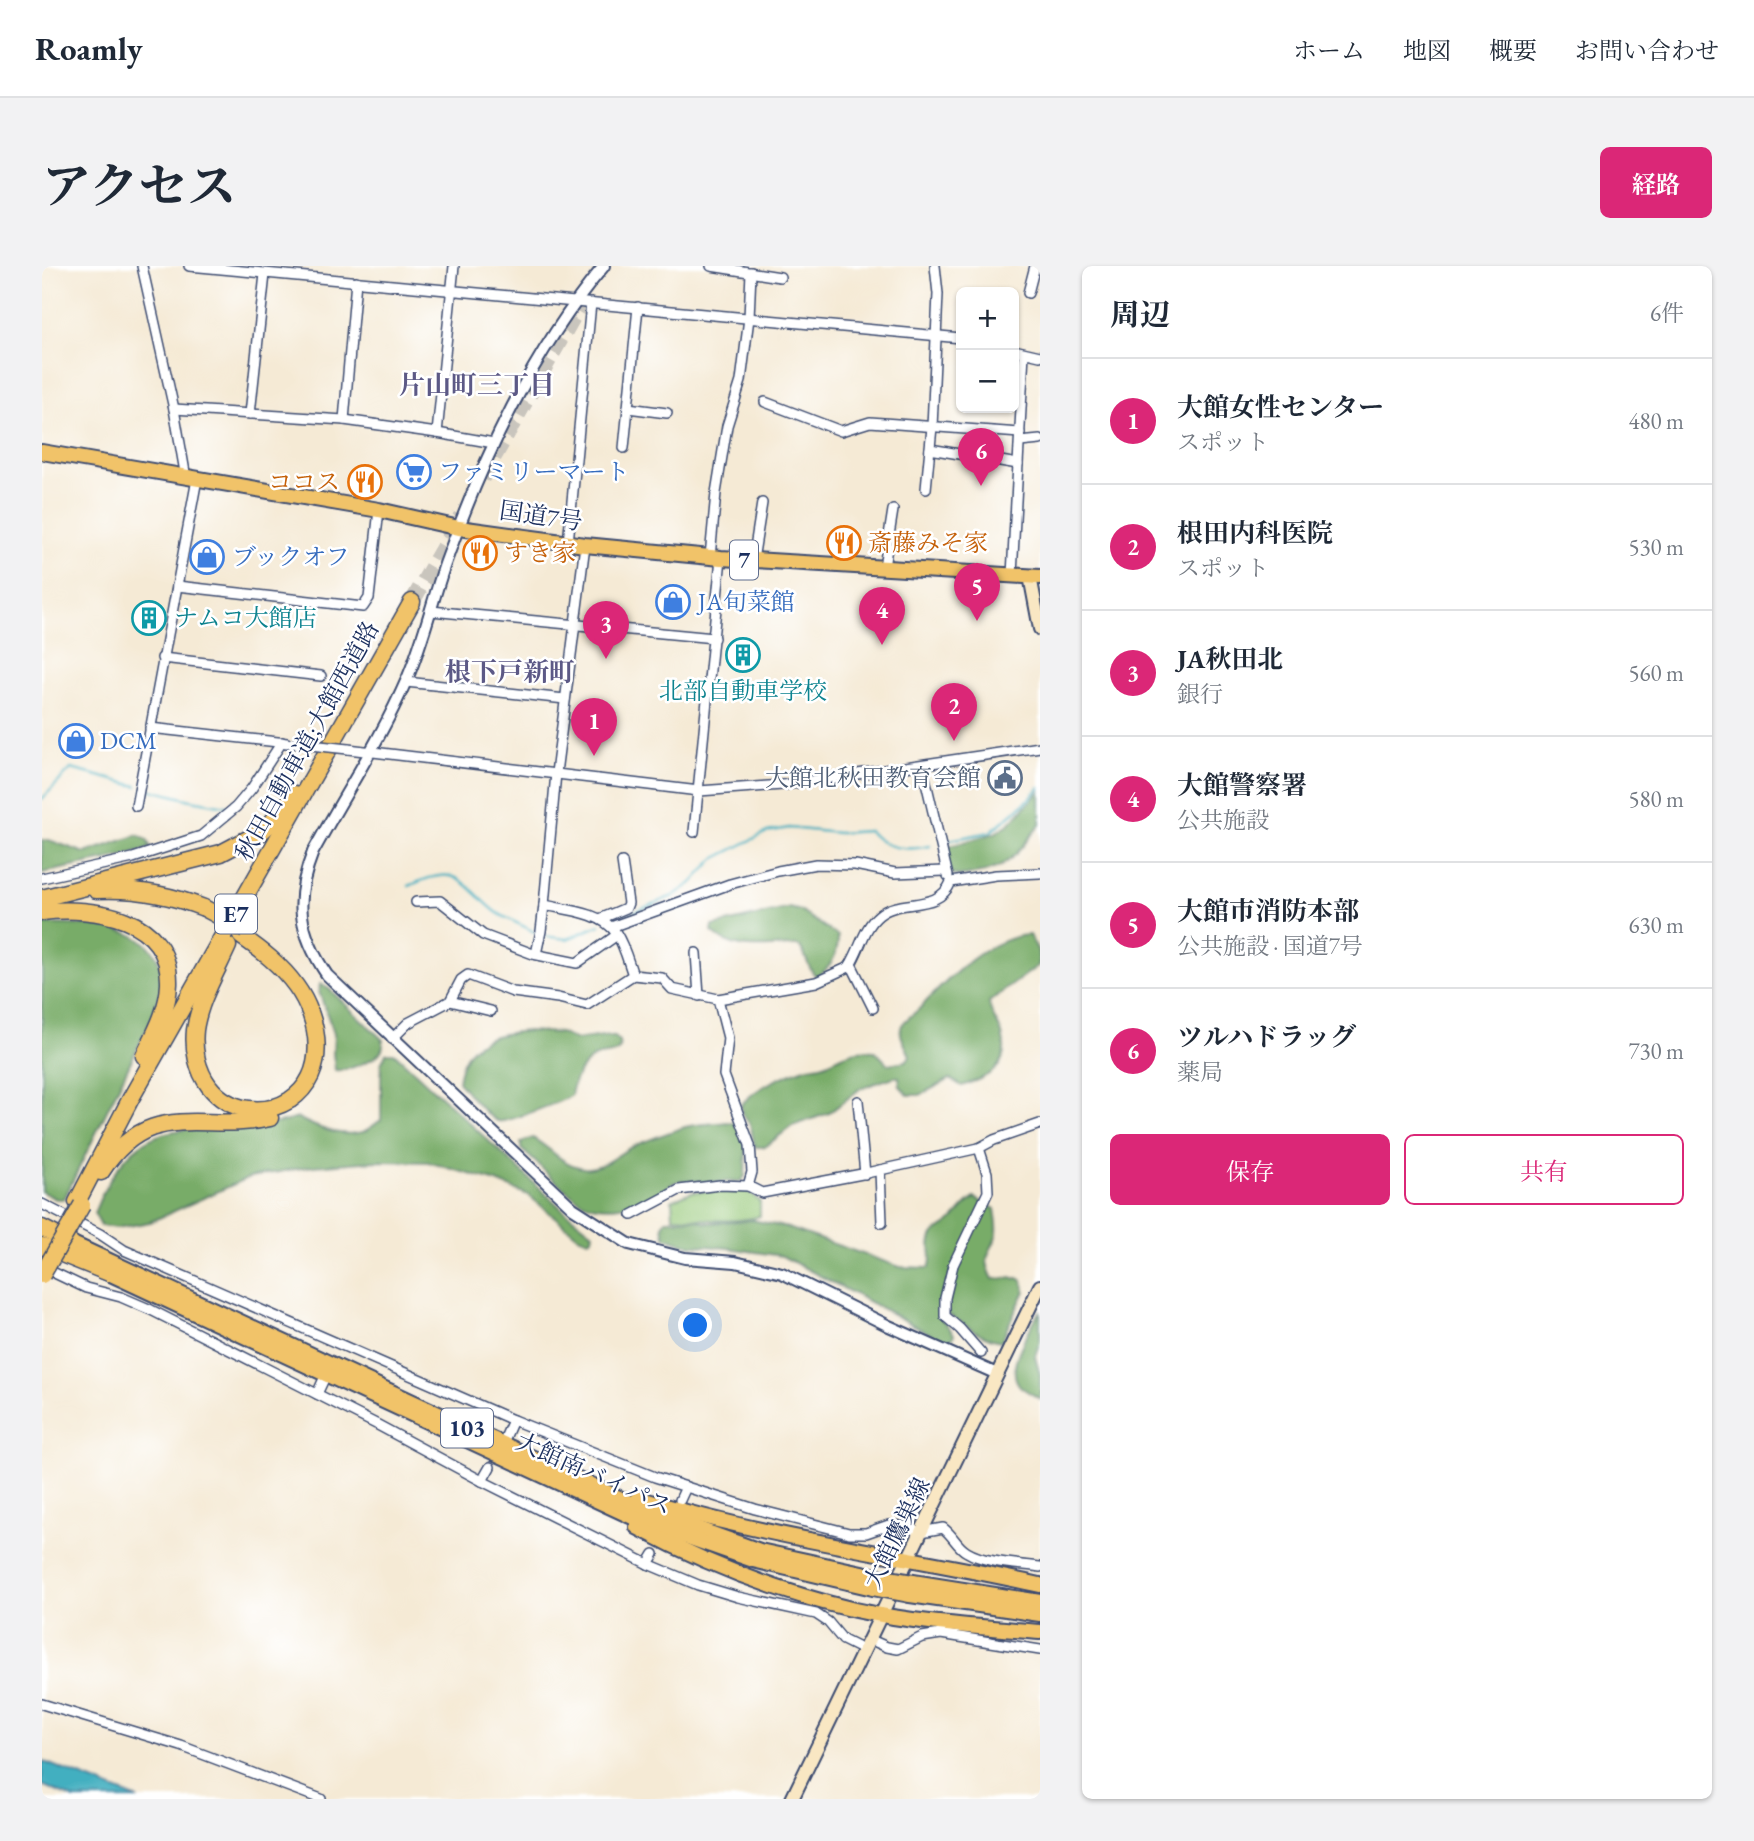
<!DOCTYPE html>
<html lang="ja">
<head>
<meta charset="utf-8">
<style>
  :root { --surface:#fff; --page:#f2f2f3; --text:#1f2937; --muted:#747a83; --line:#e0e1e3; --accent:#db2777 }
  body { margin:0; font-family:"EB Garamond","Noto Serif JP",serif; background:var(--page); color:var(--text) }
  .controls { position:absolute; right:21px; top:21px; display:grid; overflow:hidden; border-radius:10px; box-shadow:0 2px 5px #0004 }
  .controls button { width:63px; height:63px; display:grid; place-items:center; padding:0; border:0; border-bottom:2px solid var(--line); background:var(--surface); color:var(--text); font:35px sans-serif }
  .you { position:absolute; left:654px; top:1060px; width:24px; height:24px; margin:-18px; border:5px solid #fff; border-radius:50%; background:#1a73e8; box-shadow:0 0 0 10px #1a73e833 }
  .badge { display:grid; place-items:center; width:46px; height:46px; border-radius:50%; background:var(--accent); color:#fff; font-size:23px; font-weight:700 }
  .pin { position:absolute; translate:-50% -58px; filter:drop-shadow(0 2px 4px #0008) }
  .pin::after { content:''; position:absolute; top:37px; width:24px; height:21px; background:inherit; clip-path:polygon(0 0,100% 0,50% 100%) }
  .list { margin:0; padding:0; list-style:none }
  h2 { display:flex; justify-content:space-between; align-items:center; height:91px; margin:0; padding:0 28px; font-size:30px }
  h2 small { font-size:23px; font-weight:400; color:var(--muted) }
  .list li { display:grid; grid-template-columns:46px 1fr auto; gap:21px; align-items:center; box-sizing:border-box; height:126px; padding:0 28px; border-top:2px solid var(--line) }
  .list b { display:block; font-size:26px; white-space:nowrap }
  .list p { margin:0; font-size:23px; white-space:nowrap; color:var(--muted) }
  .list em { font-size:23px; font-style:normal; color:var(--muted) }
  .actions { display:flex; gap:14px; padding:21px 28px }
  .actions a { flex:1; padding:16px 0; border:2px solid var(--accent); border-radius:10px; text-align:center; font-size:24px; color:var(--accent) }
  .actions .main { background:var(--accent); color:#fff }
  .map { position:relative; flex:none; width:998px; height:1533px; overflow:hidden; border-radius:10px }
  header { display:flex; align-items:center; gap:42px; box-sizing:border-box; height:98px; padding:0 35px; background:var(--surface); border-bottom:2px solid var(--line) }
  header strong { font-size:33px }
  nav { display:flex; gap:38px; margin-inline-start:auto; font-size:24px }
  .intro { display:flex; align-items:center; justify-content:space-between; box-sizing:border-box; height:168px; padding:0 42px }
  h1 { margin:0; font-size:49px }
  .button { padding:18px 32px; border-radius:10px; background:var(--accent); color:#fff; font-size:24px; font-weight:700 }
  main { display:flex; gap:42px; padding:0 42px }
  aside { flex:1; background:var(--surface); border-radius:10px; box-shadow:0 2px 5px #0004 }
  .map>svg:first-child { display:block }
  .green { fill:#96c878; stroke:#587c6b; stroke-width:2 }
  .forest { fill:#78ac68; stroke:#4a6e63; stroke-width:2 }
  .water { fill:#42afc0; stroke:#2e6f8f; stroke-width:2 }
  .lines { fill:none; stroke-linecap:round; stroke-linejoin:round }
  .stream { stroke:#42afc0; stroke-width:2.5 }
  .motorway-tunnel { stroke:#c9c5bd; stroke-width:16; stroke-dasharray:16 8; stroke-linecap:butt }
  .minor-casing { stroke:#3c4b70; stroke-width:12 }
  .tertiary-casing { stroke:#3c4b70; stroke-width:14 }
  .secondary-casing { stroke:#3c4b70; stroke-width:16 }
  .trunk-casing { stroke:#3c4b70; stroke-width:18 }
  .motorway-casing { stroke:#3c4b70; stroke-width:19 }
  .minor { stroke:#fff; stroke-width:9 }
  .tertiary { stroke:#fff; stroke-width:10 }
  .secondary { stroke:#f9e7c3; stroke-width:12 }
  .trunk { stroke:#f1c369; stroke-width:14 }
  .motorway { stroke:#f1c369; stroke-width:16 }
  .minor-bridge-casing { stroke:#3c4b70; stroke-width:12; stroke-linecap:butt }
  .trunk-bridge-casing { stroke:#3c4b70; stroke-width:18; stroke-linecap:butt }
  .motorway-bridge-casing { stroke:#3c4b70; stroke-width:19; stroke-linecap:butt }
  .minor-bridge { stroke:#fff; stroke-width:9 }
  .trunk-bridge { stroke:#f1c369; stroke-width:14 }
  .motorway-bridge { stroke:#f1c369; stroke-width:16 }
  .labels { text-anchor:middle; stroke-width:5; stroke-linejoin:round; paint-order:stroke }
  .shield { fill:#fff; stroke:#5f6d8e; stroke-width:2 }
  .shield-label { font-size:23px; font-weight:bold; fill:#1b2f5e }
  .shop-label { font-size:24px; fill:#366cbe; stroke:#fff; text-anchor:start }
  .food-label { font-size:24px; fill:#c56008; stroke:#fff; text-anchor:start }
  .street-label { font-size:24px; fill:#1b2f5e; stroke:#fff }
  .culture-label { font-size:24px; fill:#0d838f; stroke:#fff; text-anchor:start }
  .service-label { font-size:24px; fill:#4e5e75; stroke:#fff; text-anchor:end }
  .neighbourhood-label { font-size:26px; font-weight:bold; fill:#5c5986; stroke:#fff }
</style>
</head>
<body>
<header>
<strong>Roamly</strong>
<nav><a>ホーム</a><a>地図</a><a>概要</a><a>お問い合わせ</a></nav>
</header>
<div class="intro"><h1>アクセス</h1><a class="button">経路</a></div>
<main>
<div class="map">
<svg width="998" height="1533" viewBox="0 0 998 1533">
  <rect width="100%" height="100%" fill="#fff"/>
  <filter id="ink" filterUnits="userSpaceOnUse"><feTurbulence type="fractalNoise" baseFrequency=".0143" numOctaves="2"/><feDisplacementMap in="SourceGraphic" scale="14" xChannelSelector="R" yChannelSelector="G"/><feConvolveMatrix kernelMatrix="1 2 1 2 8 2 1 2 1" color-interpolation-filters="sRGB"/></filter>
  <filter id="wash" filterUnits="userSpaceOnUse"><feTurbulence type="fractalNoise" baseFrequency=".00686" numOctaves="4" result="noise"/><feDisplacementMap in="SourceGraphic" scale="28" xChannelSelector="R" yChannelSelector="G"/><feGaussianBlur stdDeviation="1.57" result="paint"/><feColorMatrix in="noise" values="0 0 0 0 0 0 0 0 0 0 0 0 0 0 0 0 0 1.4 0 .05"/><feComposite in="paint" operator="in"/></filter>
  <g filter="url(#wash)">
    <rect width="100%" height="100%" fill="#f5ead5"/>
    <path class="green" d="M699,923L707,926L718,936V950C690,959 659,952 631,951L630,934L649,926Z"/>
    <g class="forest">
      <path d="M998,525V559L974,588L959,600L943,606L923,610L912,609L907,603L902,582L953,567L968,557Z"/>
      <path d="M96,569L105,574L109,582L84,590L0,607V574H7L43,587Z"/>
      <path d="M748,642L759,645L796,670C797,685 789,704 774,710C765,703 765,688 757,680C725,679 695,689 670,666L671,660Z"/>
      <path d="M5,658C47,659 123,656 120,718C119,728 113,740 111,750L22,933H14L0,926V659Z"/>
      <path d="M987,669L996,685L997,699L947,736C948,749 956,756 960,768C970,802 945,811 920,820L908,813L878,829H866L858,820L857,811H852L819,822L787,847L750,860L723,881H713L708,858L700,848L699,839C715,820 743,809 766,801C771,800 776,800 782,798C802,790 809,782 833,785L846,798L864,795L868,790C865,781 855,768 860,759C863,754 871,748 876,744C904,715 945,671 987,669Z"/>
      <path d="M278,718L287,723L341,774C341,779 342,780 339,785C334,794 303,806 293,804L291,788L292,768L277,726Z"/>
      <path d="M486,765L518,767L533,774L562,770L572,771L577,776L578,783C571,790 566,788 557,790C540,794 531,814 529,830C520,835 462,858 456,855C444,851 424,825 416,815C422,773 450,768 486,765Z"/>
      <path d="M344,787H352L520,943L551,967L550,972L546,974L536,970L486,929L455,916L386,896L333,895L271,900L208,911L108,956L75,962L59,960L52,947C100,825 162,880 256,852C275,862 299,872 320,866C327,864 333,858 339,854V798Z"/>
      <path d="M686,856L696,858L704,879L703,910L699,915C690,915 680,916 671,916C647,916 633,907 617,931C594,938 559,948 536,933C517,921 497,898 479,883V876L491,872C509,882 519,899 542,902C562,904 579,884 596,878C612,872 627,866 643,861C656,857 672,858 686,856Z"/>
      <path d="M933,932L953,943C954,950 956,959 955,966C952,988 937,985 951,1013L976,1012L981,1015L983,1025L959,1075C938,1072 921,1056 902,1046L897,1049L912,1068L910,1073H898L740,990L686,982L642,978L623,971L621,960L624,954L653,953L665,957L711,954L746,962L858,1001L887,1002C892,992 886,984 889,974C891,964 902,962 909,955C918,947 922,938 933,932Z"/>
      <path d="M998,1044V1075L993,1090L998,1109V1133C992,1129 984,1125 979,1121C960,1103 989,1063 998,1044Z"/>
    </g>
    <path class="water" d="M0,1495L94,1532L95,1533H32L0,1519Z"/>
    <g class="lines">
      <g class="stream">
        <path d="M102,522L149,534L184,540"/>
        <path d="M0,533L29,503L95,520"/>
        <path d="M908,574L948,566L984,536L998,521"/>
        <path d="M367,620C417,596 418,616 453,645C463,653 480,658 492,666"/>
        <path d="M572,654L631,630L650,617L672,593L725,566L747,562L796,567L827,565C843,584 865,585 888,580"/>
        <path d="M502,670L525,673L558,659"/>
      </g>
    </g>
  </g>
  <g filter="url(#ink)">
    <g class="lines">
      <g class="motorway-tunnel">
        <path d="M440,212L546,25"/>
        <path d="M370,336L419,250"/>
      </g>
      <g class="minor-casing">
        <g id="minor">
          <path d="M100,0L132,143L144,212"/>
          <path d="M147,0L919,72"/>
          <path d="M669,0L738,11"/>
          <path d="M986,27L993,0"/>
          <path d="M972,84L998,90"/>
          <path d="M723,136L799,165L828,156L978,167"/>
          <path d="M586,142L625,147"/>
          <path d="M132,143L302,154L395,167L452,177"/>
          <path d="M208,148L223,8"/>
          <path d="M302,154L314,15"/>
          <path d="M395,167L412,0"/>
          <path d="M978,176L998,174"/>
          <path d="M582,182L596,41"/>
          <path d="M888,183L976,198"/>
          <path d="M884,223L890,161L896,28L893,0"/>
          <path d="M526,277L549,37"/>
          <path d="M543,279L514,507L502,639C525,644 560,646 574,667C582,679 586,695 591,709L620,712L630,723L676,733L774,716L807,701C818,684 822,661 837,649C859,631 896,647 909,616L954,609L998,607"/>
          <path d="M668,291L674,227L685,160L699,115L707,52L709,6"/>
          <path d="M711,294L720,237"/>
          <path d="M842,301L851,244"/>
          <path d="M970,309L982,87"/>
          <path d="M135,320L321,341L327,332L337,244"/>
          <path d="M389,345L672,372"/>
          <path d="M120,392L279,410"/>
          <path d="M364,416L523,433"/>
          <path d="M108,462L245,477"/>
          <path d="M306,483L657,525L741,519L998,481"/>
          <path d="M880,499L906,610"/>
          <path d="M94,540L155,213"/>
          <path d="M652,566L679,292"/>
          <path d="M0,612L91,592L159,570L194,541L210,522L240,476"/>
          <path d="M374,636L398,635L441,669L491,688L535,697L575,669"/>
          <path d="M558,653L584,642L586,637L580,596"/>
          <path d="M569,661L688,618L736,605L774,598L813,599L853,607L903,605"/>
          <path d="M654,687L657,730"/>
          <path d="M494,688L499,665L502,639"/>
          <path d="M809,698L831,742"/>
          <path d="M676,733L686,772L682,809L708,879L710,906L706,920"/>
          <path d="M408,735L449,745"/>
          <path d="M350,773L366,757L408,735L419,714L426,709L471,726L516,732L545,739L591,709"/>
          <path d="M816,835L823,908"/>
          <path d="M937,882L945,907L946,926L911,999L903,1032V1050L918,1063L939,1087"/>
          <path d="M838,904L840,957"/>
          <path d="M0,938L58,968L82,984L471,1154L613,1211L713,1243L807,1267H824L847,1259L861,1260L879,1266L901,1262C911,1269 915,1281 925,1286C943,1297 977,1298 998,1301"/>
          <path d="M590,949L637,924L678,919L706,920L720,927L820,908L937,882L952,874L998,858"/>
          <path d="M0,1001L44,1022L79,1031L109,1044L334,1158L440,1215L606,1298L656,1319L696,1331L774,1348L786,1356L801,1374L821,1384"/>
          <path d="M275,1128L281,1115"/>
          <path d="M464,1170L471,1154"/>
          <path d="M440,1215L448,1201"/>
          <path d="M638,1234L644,1221"/>
          <path d="M606,1298L612,1288"/>
          <path d="M827,1373L845,1381L856,1383L880,1371L899,1368L998,1384"/>
          <path d="M0,1438L139,1480L279,1533"/>
        </g>
      </g>
      <g class="tertiary-casing">
        <path id="tertiary" d="M562,0C490,86 441,192 403,298C390,336 381,376 365,413C339,473 302,529 271,586C252,634 256,666 285,709L531,942L587,978L643,992L693,996L740,1007L847,1060L955,1108"/>
      </g>
      <g class="secondary-casing">
        <g id="secondary">
          <path d="M988,310L998,363"/>
          <path d="M750,1533L998,1020"/>
        </g>
      </g>
      <g class="trunk-casing">
        <g id="trunk">
          <path d="M0,186L337,244L417,262L543,279L679,292L998,311"/>
          <path d="M20,973L603,1244L718,1285L834,1310"/>
          <path d="M58,1003L597,1254L711,1294L831,1322"/>
          <path d="M596,1232C727,1273 864,1289 998,1319"/>
          <path d="M595,1261C664,1298 736,1326 813,1344C873,1357 937,1361 998,1366"/>
          <path d="M871,1316L998,1336"/>
          <path d="M868,1329L998,1348"/>
        </g>
      </g>
      <g class="motorway-casing">
        <g id="motorway">
          <path d="M54,624C92,622 127,628 162,642"/>
          <path d="M0,632L179,587L219,566L230,556L253,528"/>
          <path d="M0,646C51,640 129,651 127,718C126,744 113,767 102,790"/>
          <path d="M186,680C174,707 157,735 153,764C151,783 155,804 167,820C177,833 191,841 207,843C222,845 235,842 248,834C287,808 278,753 254,720C239,699 219,684 199,670"/>
          <path d="M59,906C108,830 161,868 228,852"/>
          <path d="M35,936L89,832L370,336"/>
          <path d="M0,962L29,977"/>
          <path d="M0,980L67,1007"/>
        </g>
      </g>
      <use href="#minor" class="minor"/>
      <use href="#tertiary" class="tertiary"/>
      <use href="#secondary" class="secondary"/>
      <use href="#trunk" class="trunk"/>
      <use href="#motorway" class="motorway"/>
      <g class="minor-bridge-casing">
        <path id="minor-bridge" d="M250,477L306,483"/>
      </g>
      <g class="trunk-bridge-casing">
        <g id="trunk-bridge">
          <path d="M834,1310L871,1316"/>
          <path d="M831,1322L868,1329"/>
        </g>
      </g>
      <g class="motorway-bridge-casing">
        <g id="motorway-bridge">
          <path d="M162,642L203,664"/>
          <path d="M0,1009L40,939"/>
        </g>
      </g>
      <use href="#minor-bridge" class="minor-bridge"/>
      <use href="#trunk-bridge" class="trunk-bridge"/>
      <use href="#motorway-bridge" class="motorway-bridge"/>
    </g>
  </g>
  <defs>
    <g id="supermarket-ring" transform="scale(1.75)"><circle r="9.5" fill="#fff" stroke="#3f7fe0" stroke-width="1.5"/><path d="M-6-5.5h2.5l.6 2H6L4.5 2H-2.5L-4.4-4H-6ZM-1.5 3.2a1.3 1.3 0 1 0 .1 0ZM3 3.2a1.3 1.3 0 1 0 .1 0Z" fill="#3f7fe0"/></g>
    <g id="restaurant-ring" transform="scale(1.75)"><circle r="9.5" fill="#fff" stroke="#e8710a" stroke-width="1.5"/><path d="M-5-6h1v4h1v-4h1v4h1v-4h1v5L-1.5 .5V6h-2V.5L-5-1ZM5-6V6H3V1.5H1.5Q1.5-4 5-6Z" fill="#e8710a"/></g>
    <g id="shop-ring" transform="scale(1.75)"><circle r="9.5" fill="#fff" stroke="#3f7fe0" stroke-width="1.5"/><path d="M-5-2.5h2.3a2.7 3.5 0 0 1 5.4 0H5L5.5 6h-11ZM-1.5-2.5h3a1.5 2.3 0 0 0-3 0Z" fill="#3f7fe0"/></g>
    <g id="building-ring" transform="scale(1.75)"><circle r="9.5" fill="#fff" stroke="#0f9aa8" stroke-width="1.5"/><path d="M-4-6H4V6H1V3H-1V6H-4ZM-2.5-4.3h1.7v1.8h-1.7ZM.8-4.3h1.7v1.8H.8ZM-2.5-1h1.7V.8h-1.7ZM.8-1h1.7V.8H.8Z" fill="#0f9aa8"/></g>
    <g id="civic-ring" transform="scale(1.75)"><circle r="9.5" fill="#fff" stroke="#5c6f8a" stroke-width="1.5"/><path d="M-.6-6.5H3V-4.5H.6V-3L4-1V1h2V6H-6V1h2V-1L-.6-3ZM-1.2 2.5V6h2.4V2.5Z" fill="#5c6f8a"/></g>
  </defs>
  <g fill-rule="evenodd">
    <use href="#supermarket-ring" x="372" y="206"/>
    <use href="#restaurant-ring" x="323" y="216"/>
    <use href="#restaurant-ring" x="802" y="277"/>
    <use href="#restaurant-ring" x="438" y="287"/>
    <use href="#shop-ring" x="165" y="291"/>
    <use href="#shop-ring" x="631" y="336"/>
    <use href="#building-ring" x="107" y="352"/>
    <use href="#building-ring" x="701" y="389"/>
    <use href="#shop-ring" x="34" y="475"/>
    <use href="#civic-ring" x="963" y="512"/>
  </g>
  <g class="labels">
    <g class="shield">
      <rect x="688" y="274.5" width="28" height="39" rx="5"/>
      <rect x="173" y="628.5" width="42" height="39" rx="5"/>
      <rect x="399" y="1142.5" width="52" height="39" rx="5"/>
    </g>
    <g class="shield-label">
      <text x="702" y="302">7</text>
      <text x="194" y="656">E7</text>
      <text x="425" y="1170">103</text>
    </g>
    <g class="shop-label">
      <text x="396" y="214">ファミリーマート</text>
      <text x="190" y="299">ブックオフ</text>
      <text x="656" y="344">JA旬菜館</text>
      <text x="58" y="483">DCM</text>
    </g>
    <g class="food-label">
      <text x="298" y="224" text-anchor="end">ココス</text>
      <text x="826" y="285">斎藤みそ家</text>
      <text x="462" y="295">すき家</text>
    </g>
    <g class="street-label">
      <text transform="translate(499 250) rotate(8)" y="8">国道7号</text>
      <text transform="translate(265 475) rotate(-61)" y="8">秋田自動車道;大館西道路</text>
      <text transform="translate(552 1208) rotate(24)" y="8">大館南バイパス</text>
      <text transform="translate(855 1267) rotate(-64)" y="8">大館鷹巣線</text>
    </g>
    <g class="culture-label">
      <text x="132" y="360">ナムコ大館店</text>
      <text x="701" y="433" text-anchor="middle">北部自動車学校</text>
    </g>
    <g class="service-label">
      <text x="939" y="520">大館北秋田教育会館</text>
    </g>
    <g class="neighbourhood-label">
      <text x="435" y="128">片山町三丁目</text>
      <text x="468" y="415">根下戸新町</text>
    </g>
  </g>
</svg>
<div class="controls">
<button>+</button>
<button>−</button>
</div>
<div class="you"></div>
<div class="pin badge" style="left:552px;top:490px">1</div>
<div class="pin badge" style="left:912px;top:475px">2</div>
<div class="pin badge" style="left:564px;top:393px">3</div>
<div class="pin badge" style="left:840px;top:379px">4</div>
<div class="pin badge" style="left:935px;top:355px">5</div>
<div class="pin badge" style="left:939px;top:220px">6</div>
</div>
<aside>
<h2>周辺<small>6件</small></h2>
<ul class="list">
<li><span class="badge">1</span><div><b>大館女性センター</b><p>スポット</p></div><em>480 m</em></li>
<li><span class="badge">2</span><div><b>根田内科医院</b><p>スポット</p></div><em>530 m</em></li>
<li><span class="badge">3</span><div><b>JA秋田北</b><p>銀行</p></div><em>560 m</em></li>
<li><span class="badge">4</span><div><b>大館警察署</b><p>公共施設</p></div><em>580 m</em></li>
<li><span class="badge">5</span><div><b>大館市消防本部</b><p>公共施設 · 国道7号</p></div><em>630 m</em></li>
<li><span class="badge">6</span><div><b>ツルハドラッグ</b><p>薬局</p></div><em>730 m</em></li>
</ul>
<div class="actions"><a class="main">保存</a><a>共有</a></div>
</aside>
</main>
</body>
</html>
